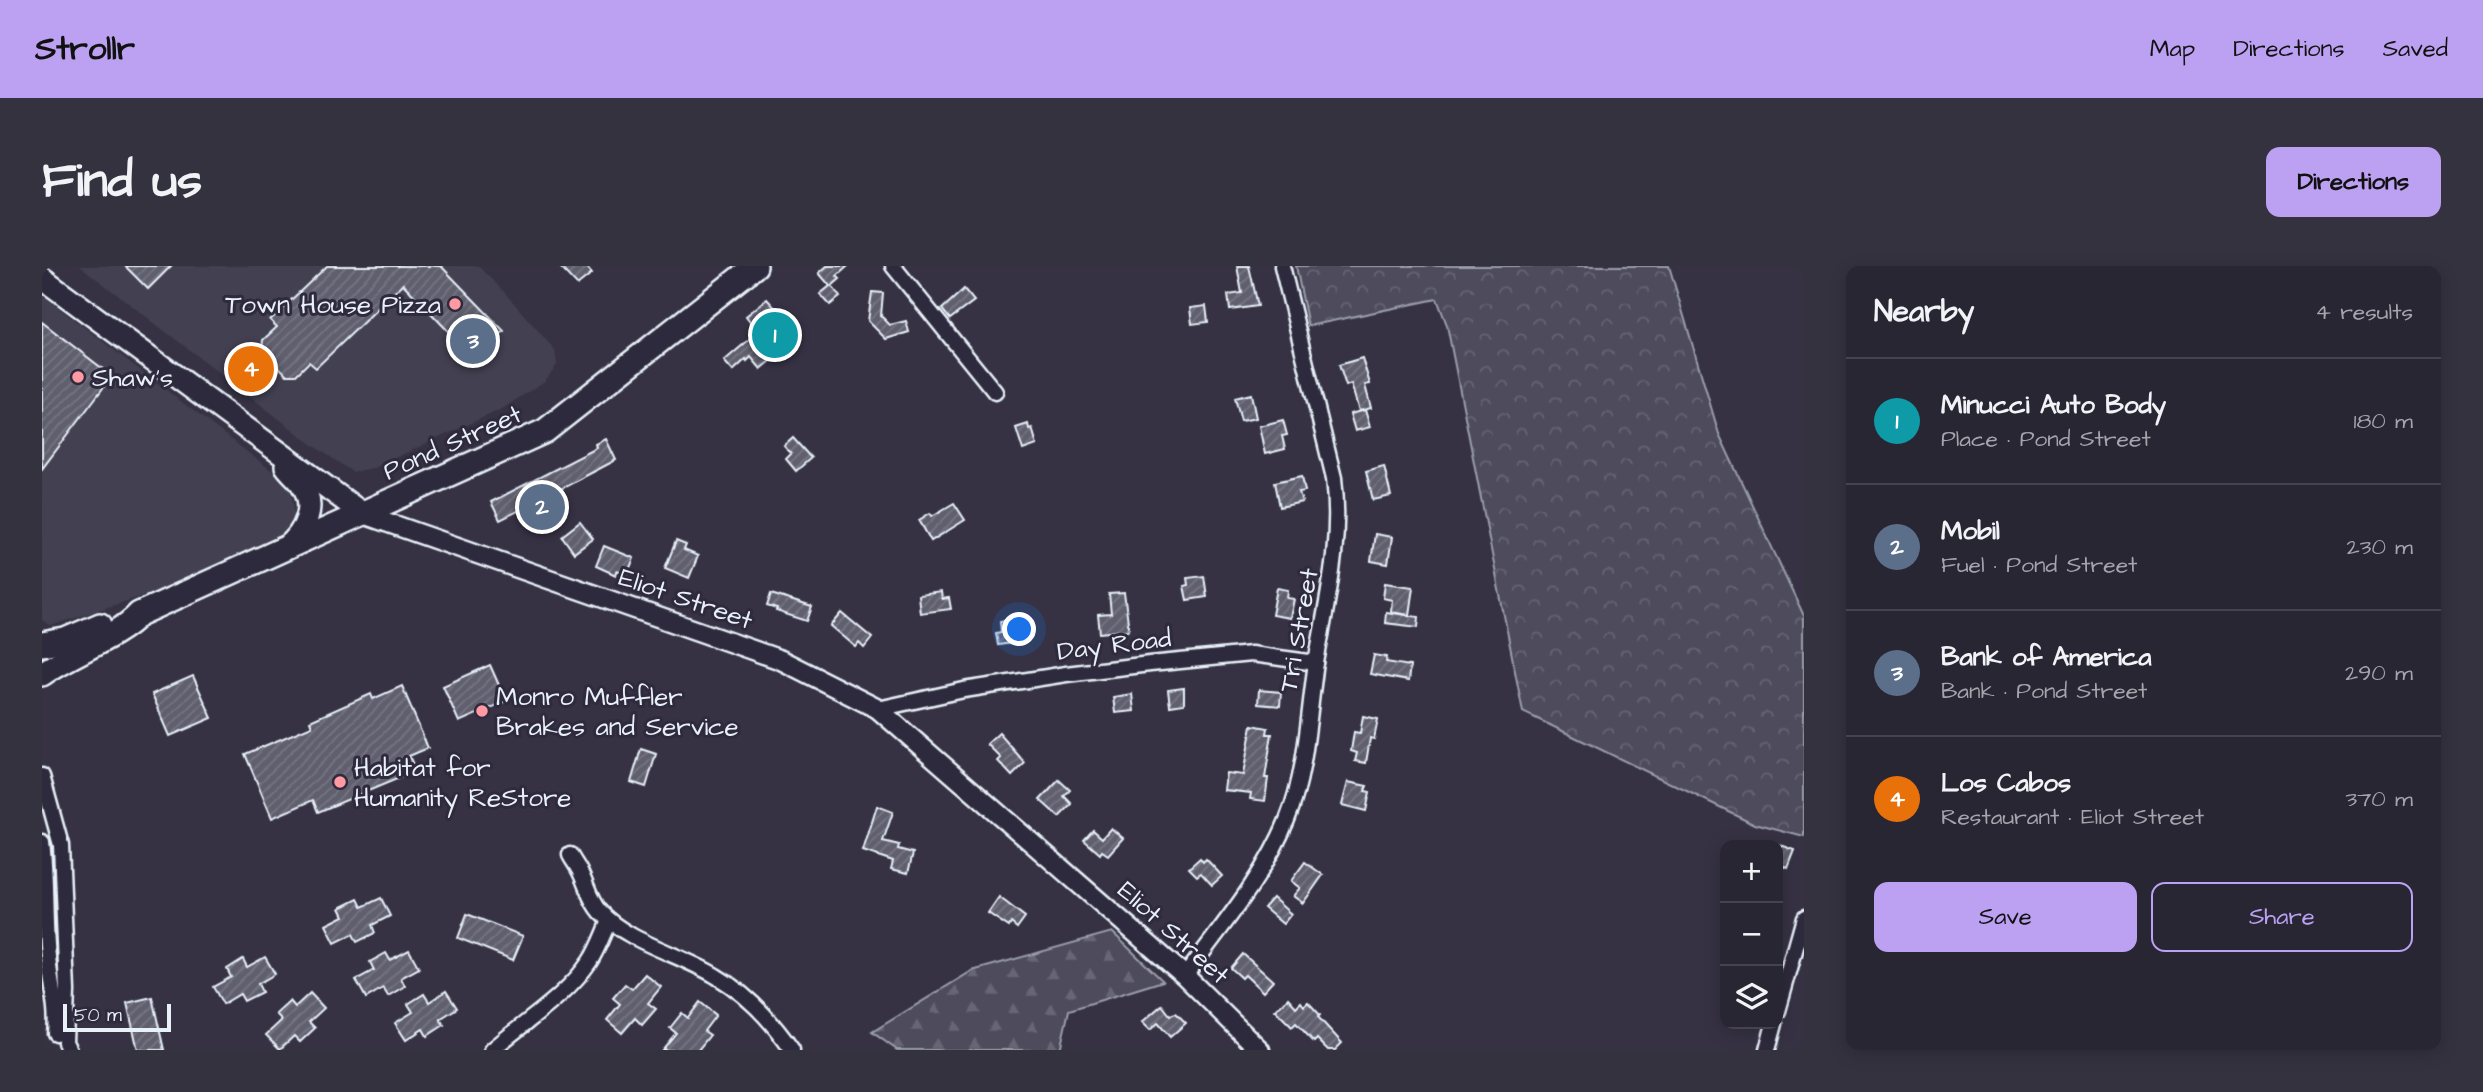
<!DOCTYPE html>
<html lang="en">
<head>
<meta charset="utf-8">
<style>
  :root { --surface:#282633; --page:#34323f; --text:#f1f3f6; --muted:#a5a5ac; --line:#44434e; --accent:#bca0f2 }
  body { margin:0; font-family:"Architects Daughter",sans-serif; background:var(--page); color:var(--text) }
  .controls { position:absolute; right:21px; bottom:21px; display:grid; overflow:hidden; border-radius:14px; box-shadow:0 4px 18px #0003 }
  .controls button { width:63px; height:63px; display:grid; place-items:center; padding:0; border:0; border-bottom:2px solid var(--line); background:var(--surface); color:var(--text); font:35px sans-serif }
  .scale { position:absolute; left:21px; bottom:18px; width:108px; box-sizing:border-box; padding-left:7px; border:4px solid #e8f1f8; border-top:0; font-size:19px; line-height:24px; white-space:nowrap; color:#e8f1f8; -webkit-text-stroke:5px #2f2a3d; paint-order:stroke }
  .you { position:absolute; left:978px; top:364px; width:24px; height:24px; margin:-18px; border:5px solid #fff; border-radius:50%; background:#1a73e8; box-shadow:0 0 0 10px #1a73e833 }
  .badge { display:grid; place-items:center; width:46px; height:46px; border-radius:50%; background:var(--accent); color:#fff; font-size:23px; font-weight:700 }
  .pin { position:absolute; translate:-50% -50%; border:4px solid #fff; box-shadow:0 2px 7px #0006 }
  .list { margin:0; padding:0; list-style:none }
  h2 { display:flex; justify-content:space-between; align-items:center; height:91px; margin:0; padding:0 28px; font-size:30px }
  h2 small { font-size:23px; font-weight:400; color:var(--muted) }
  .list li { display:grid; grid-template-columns:46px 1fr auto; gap:21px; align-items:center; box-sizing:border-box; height:126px; padding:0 28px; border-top:2px solid var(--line) }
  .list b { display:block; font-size:26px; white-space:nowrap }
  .list p { margin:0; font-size:23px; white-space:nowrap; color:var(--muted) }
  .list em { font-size:23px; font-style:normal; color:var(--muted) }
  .actions { display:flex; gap:14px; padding:21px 28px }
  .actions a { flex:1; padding:16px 0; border:2px solid var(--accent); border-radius:14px; text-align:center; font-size:24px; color:var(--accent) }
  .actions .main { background:var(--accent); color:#111 }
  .icon { flex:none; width:38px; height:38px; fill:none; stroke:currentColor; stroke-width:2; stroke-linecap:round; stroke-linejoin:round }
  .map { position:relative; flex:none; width:1762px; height:784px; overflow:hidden; border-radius:14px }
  header { display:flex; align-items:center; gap:42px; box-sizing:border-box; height:98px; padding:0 35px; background:var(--accent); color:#111 }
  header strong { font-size:33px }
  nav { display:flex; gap:38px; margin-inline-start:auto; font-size:24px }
  .intro { display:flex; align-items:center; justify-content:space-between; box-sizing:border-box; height:168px; padding:0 42px }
  h1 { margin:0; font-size:49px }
  .button { padding:18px 32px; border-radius:14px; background:var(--accent); color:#111; font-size:24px; font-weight:700 }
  main { display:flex; gap:42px; padding:0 42px }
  aside { flex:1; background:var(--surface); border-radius:14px; box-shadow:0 4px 18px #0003 }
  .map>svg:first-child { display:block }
  .built { fill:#433f51 }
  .forest { fill:url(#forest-firs); stroke:#9a9eaa; stroke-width:2 }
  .park { fill:url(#park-crowns); stroke:#9a9eaa; stroke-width:2 }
  .building { fill:url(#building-hatch); stroke:#e8f1f8; stroke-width:2 }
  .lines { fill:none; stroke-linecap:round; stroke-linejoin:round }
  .minor-casing { stroke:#e8f1f8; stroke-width:19 }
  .tertiary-casing { stroke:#e8f1f8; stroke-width:23 }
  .secondary-casing { stroke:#e8f1f8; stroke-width:26 }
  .primary-casing { stroke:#e8f1f8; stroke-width:28 }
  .minor { stroke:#2f2a3d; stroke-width:14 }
  .tertiary { stroke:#2f2a3d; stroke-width:18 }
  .secondary { stroke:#2f2a3d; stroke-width:21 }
  .primary { stroke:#2f2a3d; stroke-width:23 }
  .poi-dot { fill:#ff9aa2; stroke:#2f2a3d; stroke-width:2.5 }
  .labels { text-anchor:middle; stroke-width:6; stroke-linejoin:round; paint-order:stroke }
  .poi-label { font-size:26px; fill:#e8f1f8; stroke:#2f2a3d; text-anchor:start }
  .street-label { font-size:26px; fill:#e8f1f8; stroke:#2f2a3d }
</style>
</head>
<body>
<header>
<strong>Strollr</strong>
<nav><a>Map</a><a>Directions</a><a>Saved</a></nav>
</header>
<div class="intro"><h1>Find us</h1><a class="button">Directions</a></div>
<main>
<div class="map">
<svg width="1762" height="784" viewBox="0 0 1762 784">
  <defs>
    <pattern id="forest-firs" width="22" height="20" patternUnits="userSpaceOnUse" patternTransform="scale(1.75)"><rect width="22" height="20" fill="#4d4b5c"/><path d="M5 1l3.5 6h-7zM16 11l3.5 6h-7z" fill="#676574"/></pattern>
    <pattern id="park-crowns" width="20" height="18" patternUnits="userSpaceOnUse" patternTransform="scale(1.75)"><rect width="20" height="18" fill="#4d4b5c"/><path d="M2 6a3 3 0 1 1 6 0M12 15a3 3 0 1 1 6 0" fill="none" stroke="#676574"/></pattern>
    <pattern id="building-hatch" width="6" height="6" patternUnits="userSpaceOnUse" patternTransform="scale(1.75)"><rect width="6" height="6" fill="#605e6e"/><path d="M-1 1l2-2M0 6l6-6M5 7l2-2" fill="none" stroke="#777683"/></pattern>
  </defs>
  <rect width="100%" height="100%" fill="#363244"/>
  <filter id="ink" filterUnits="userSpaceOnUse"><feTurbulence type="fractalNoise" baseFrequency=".0143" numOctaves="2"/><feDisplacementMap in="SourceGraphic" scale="14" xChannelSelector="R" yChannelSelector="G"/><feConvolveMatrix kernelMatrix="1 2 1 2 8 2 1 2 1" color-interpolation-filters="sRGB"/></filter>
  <g filter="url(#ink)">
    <g class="built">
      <path d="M38,0H436L464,28L513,84L515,99L503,115L460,143L331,202L310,206L271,179Z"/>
      <path d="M0,29L242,214L250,228L253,255L242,272L167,308L9,360L0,354Z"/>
    </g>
    <path class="forest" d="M1070,666L1121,715L1027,744L1018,784H855L830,766L930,705Z"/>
    <path class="park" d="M1254,0H1627L1677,168L1762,350V571L1713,558L1481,446L1405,59L1395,33L1266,60Z"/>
    <g class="building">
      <path d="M83,0H129L106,23Z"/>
      <path d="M285,0H399L462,65L433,93L361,18L274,102L267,96L254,109H245L220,84L221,74L235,61L228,54Z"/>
      <path d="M517,0H544L550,7L535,19Z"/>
      <path d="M785,0H806L795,10L798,13L790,20L798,31L788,39L778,28L788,20L777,7Z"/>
      <path d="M1195,0H1207L1216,40L1188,44L1186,29L1200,27Z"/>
      <path d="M922,23L932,35L908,53L900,43Z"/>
      <path d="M830,26L841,27L839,50L848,59L864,55L867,66L844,73L826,55Z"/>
      <path d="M725,33L745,55L756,73L719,103L709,91L705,95L704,93L691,105L682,95L716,66L704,50Z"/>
      <path d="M1164,40L1166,56L1150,58L1148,42Z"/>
      <path d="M0,56L70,110L0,203Z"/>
      <path d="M1320,92L1328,118L1323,119L1329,142L1317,145L1309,118L1304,120L1297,99Z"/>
      <path d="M1209,128L1214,152L1199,155L1193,132Z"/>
      <path d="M1323,144L1328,161L1313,165L1308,148Z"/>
      <path d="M1241,154L1245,169L1240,170L1243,183L1223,188L1217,160Z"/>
      <path d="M986,158L987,163L990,162L995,179L981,184L974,162Z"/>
      <path d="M751,172L769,192L754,205L744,193L749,188L742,180Z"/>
      <path d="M564,173L574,194L513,226L519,237L504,245L498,234L458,254L449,236L555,182L554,178Z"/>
      <path d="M1342,200L1349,230L1331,234L1324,205Z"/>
      <path d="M1260,210L1263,225L1257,226L1260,236L1238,241L1233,216Z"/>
      <path d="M912,237L923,254L889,275L877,254L888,247L890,250Z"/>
      <path d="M538,256L551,273L532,287L520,270Z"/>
      <path d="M1333,268L1350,271L1346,298L1329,295Z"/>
      <path d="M634,275L644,279L642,284L656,290L647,312L623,302Z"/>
      <path d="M562,280L592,292L585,309L575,305L574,309L554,300Z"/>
      <path d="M1162,310L1165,331L1145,334L1142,320L1146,319L1145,312Z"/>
      <path d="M1343,317L1371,321L1367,349L1349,346L1350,334L1341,332Z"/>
      <path d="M1235,322L1246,324L1245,332L1252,333L1248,352L1230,349Z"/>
      <path d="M899,326L900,333L907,332L909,343L878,347L876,329Z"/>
      <path d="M1082,327L1087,364L1058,367L1056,349L1069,348L1067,328Z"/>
      <path d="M729,328L770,341L765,355L734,345L735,343L725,340Z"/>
      <path d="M1344,346L1377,351L1376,361L1343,357Z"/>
      <path d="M800,347L830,372L822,382L817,377L814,381L789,360Z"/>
      <path d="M974,352L976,363L982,362L984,375L956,379L954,367L959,366L958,355Z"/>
      <path d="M1332,389L1345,391L1344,396L1368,400L1366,415L1328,408Z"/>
      <path d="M448,399L464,435L417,456L401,420Z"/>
      <path d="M151,410L170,452L128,470L110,428Z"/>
      <path d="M360,420L386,482L367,490L374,505L276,546L271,534L230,552L203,488L270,460L268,455L329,428L331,433Z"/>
      <path d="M1142,422V438L1128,440L1126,424Z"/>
      <path d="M1217,424L1239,426L1238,440L1216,438Z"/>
      <path d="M1090,428L1092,445L1073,447L1071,431Z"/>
      <path d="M1321,450L1336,453L1332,473L1328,472L1324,497L1313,495L1315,487L1309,485L1312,466L1318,467Z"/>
      <path d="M1210,459L1226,462L1225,468H1230L1223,512H1226L1223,535L1208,533L1209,527L1182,524L1184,507L1201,509Z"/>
      <path d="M957,467L983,497L970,510L956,495L959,492L945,478Z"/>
      <path d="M599,483L614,488L604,521L589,516Z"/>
      <path d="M1017,514L1028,524L1022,530L1030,538L1017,551L998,534Z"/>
      <path d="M1306,516L1325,520L1323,525L1328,526L1324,545L1300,539Z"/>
      <path d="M835,540L851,546L841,575L857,579L856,583L871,587L866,607L849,603L851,595L821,585Z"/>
      <path d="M1069,562L1081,572L1066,589L1060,585L1058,588L1042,574L1051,564L1060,572Z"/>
      <path d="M1736,579L1753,585L1746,603L1736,599Z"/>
      <path d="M1158,592L1161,596L1164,593L1180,610L1170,619L1159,607L1155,610L1147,602Z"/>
      <path d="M1263,596L1281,609L1261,637L1251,630L1258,622L1249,615Z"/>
      <path d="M957,631L983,651L975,662L969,657L967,661L946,647Z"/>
      <path d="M339,632L348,650L330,659L333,667L315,676L311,668L293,677L284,659L302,650L298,642L316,633L320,641Z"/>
      <path d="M1231,632L1249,648L1241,658L1222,642Z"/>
      <path d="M425,648L481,670L471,694L416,672Z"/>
      <path d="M367,684L377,702L359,712L363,720L346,730L341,722L324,732L314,714L332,704L328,696L344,687L348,694Z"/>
      <path d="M1201,688L1231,715L1221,726L1203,709L1200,712L1189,702Z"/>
      <path d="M223,691L233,708L216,718L220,726L202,735L198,728L181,738L171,721L189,711L185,703L201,693L205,701Z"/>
      <path d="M603,708L619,721L606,737L614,743L600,759L593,752L580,767L565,754L578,738L571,732L583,718L590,723Z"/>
      <path d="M404,725L415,742L398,753L402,759L385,770L381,763L364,774L353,757L371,746L366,738L382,728L387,736Z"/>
      <path d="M268,727L282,742L267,756L273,762L258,776L252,770L238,783L224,769L240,754L234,748L248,735L253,741Z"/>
      <path d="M110,731L122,784H96L85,737Z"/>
      <path d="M1246,732L1254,741L1259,736L1262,740L1266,736L1278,749L1276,751L1300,777L1293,784H1286L1275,773L1272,776L1254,757L1250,761L1233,744Z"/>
      <path d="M658,736L674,749L662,765L668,769L656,784H620L634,767L628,762L640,747L646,752Z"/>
      <path d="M1120,739L1128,749L1134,747L1144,757L1128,771L1116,757L1108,764L1100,756Z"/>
    </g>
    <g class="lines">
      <g class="minor-casing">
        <g id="minor">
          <path d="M851,0L953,126"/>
          <path d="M836,443L922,424L1024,408L1108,398L1209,388L1274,397"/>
          <path d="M0,510L19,579L25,725L23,776L27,784"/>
          <path d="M0,576C5,614 2,653 6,691C8,717 16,741 13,767"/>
          <path d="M528,589C531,595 536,601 539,608C545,620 548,635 558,646C587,677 638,688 674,710C705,728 730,755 750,784"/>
          <path d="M1143,710C1179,661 1222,611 1245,554C1265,505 1266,449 1274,397C1285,334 1300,276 1292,212L1240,0"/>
          <path d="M1736,745L1762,652"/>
          <path d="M450,784C482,756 524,731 548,695C556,683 561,668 567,655"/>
          <path d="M1725,784L1732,758"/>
        </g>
      </g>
      <g class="tertiary-casing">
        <path id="tertiary" d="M321,248L739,394L836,443L1143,710L1218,784"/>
      </g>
      <g class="secondary-casing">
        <g id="secondary">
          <path d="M0,12L321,248"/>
          <path d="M244,200C248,206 255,211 259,217C276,240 263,266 244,282"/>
        </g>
      </g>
      <g class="primary-casing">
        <g id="primary">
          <path d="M0,378L23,374L58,359"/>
          <path d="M0,408C26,389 78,370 97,348L503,165L713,0"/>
        </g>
      </g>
      <use href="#minor" class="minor"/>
      <use href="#tertiary" class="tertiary"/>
      <use href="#secondary" class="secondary"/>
      <use href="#primary" class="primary"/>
    </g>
  </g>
  <g class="poi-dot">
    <circle cx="413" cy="38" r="7"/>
    <circle cx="36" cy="111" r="7"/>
    <circle cx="440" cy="445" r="7"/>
    <circle cx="298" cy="516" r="7"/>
  </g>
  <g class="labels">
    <g class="poi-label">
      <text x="399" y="47" text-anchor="end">Town House Pizza</text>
      <text x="50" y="120">Shaw's</text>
      <text x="454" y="439">Monro Muffler<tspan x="454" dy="30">Brakes and Service</tspan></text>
      <text x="312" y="510">Habitat for<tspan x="312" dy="30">Humanity ReStore</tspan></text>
    </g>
    <g class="street-label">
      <text transform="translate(410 176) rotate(-24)" y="9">Pond Street</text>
      <text transform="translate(644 332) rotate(19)" y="9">Eliot Street</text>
      <text transform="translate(1256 364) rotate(-80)" y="9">Tri Street</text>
      <text transform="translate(1072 378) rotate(-7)" y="9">Day Road</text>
      <text transform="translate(1132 666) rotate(42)" y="9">Eliot Street</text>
    </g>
  </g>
</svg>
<div class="controls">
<button>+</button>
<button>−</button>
<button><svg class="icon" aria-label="layers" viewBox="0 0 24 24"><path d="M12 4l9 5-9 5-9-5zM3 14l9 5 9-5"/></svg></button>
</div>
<div class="scale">50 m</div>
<div class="you"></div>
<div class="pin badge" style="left:733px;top:69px;background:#0f9aa8">1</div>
<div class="pin badge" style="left:500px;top:241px;background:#5c6f8a">2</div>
<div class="pin badge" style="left:431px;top:75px;background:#5c6f8a">3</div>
<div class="pin badge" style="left:209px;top:103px;background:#e8710a">4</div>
</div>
<aside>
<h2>Nearby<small>4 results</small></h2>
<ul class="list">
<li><span class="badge" style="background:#0f9aa8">1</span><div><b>Minucci Auto Body</b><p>Place · Pond Street</p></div><em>180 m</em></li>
<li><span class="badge" style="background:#5c6f8a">2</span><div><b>Mobil</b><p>Fuel · Pond Street</p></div><em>230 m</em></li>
<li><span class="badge" style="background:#5c6f8a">3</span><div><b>Bank of America</b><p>Bank · Pond Street</p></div><em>290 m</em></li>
<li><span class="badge" style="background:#e8710a">4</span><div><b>Los Cabos</b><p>Restaurant · Eliot Street</p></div><em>370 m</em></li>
</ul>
<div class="actions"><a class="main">Save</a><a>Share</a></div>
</aside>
</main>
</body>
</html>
